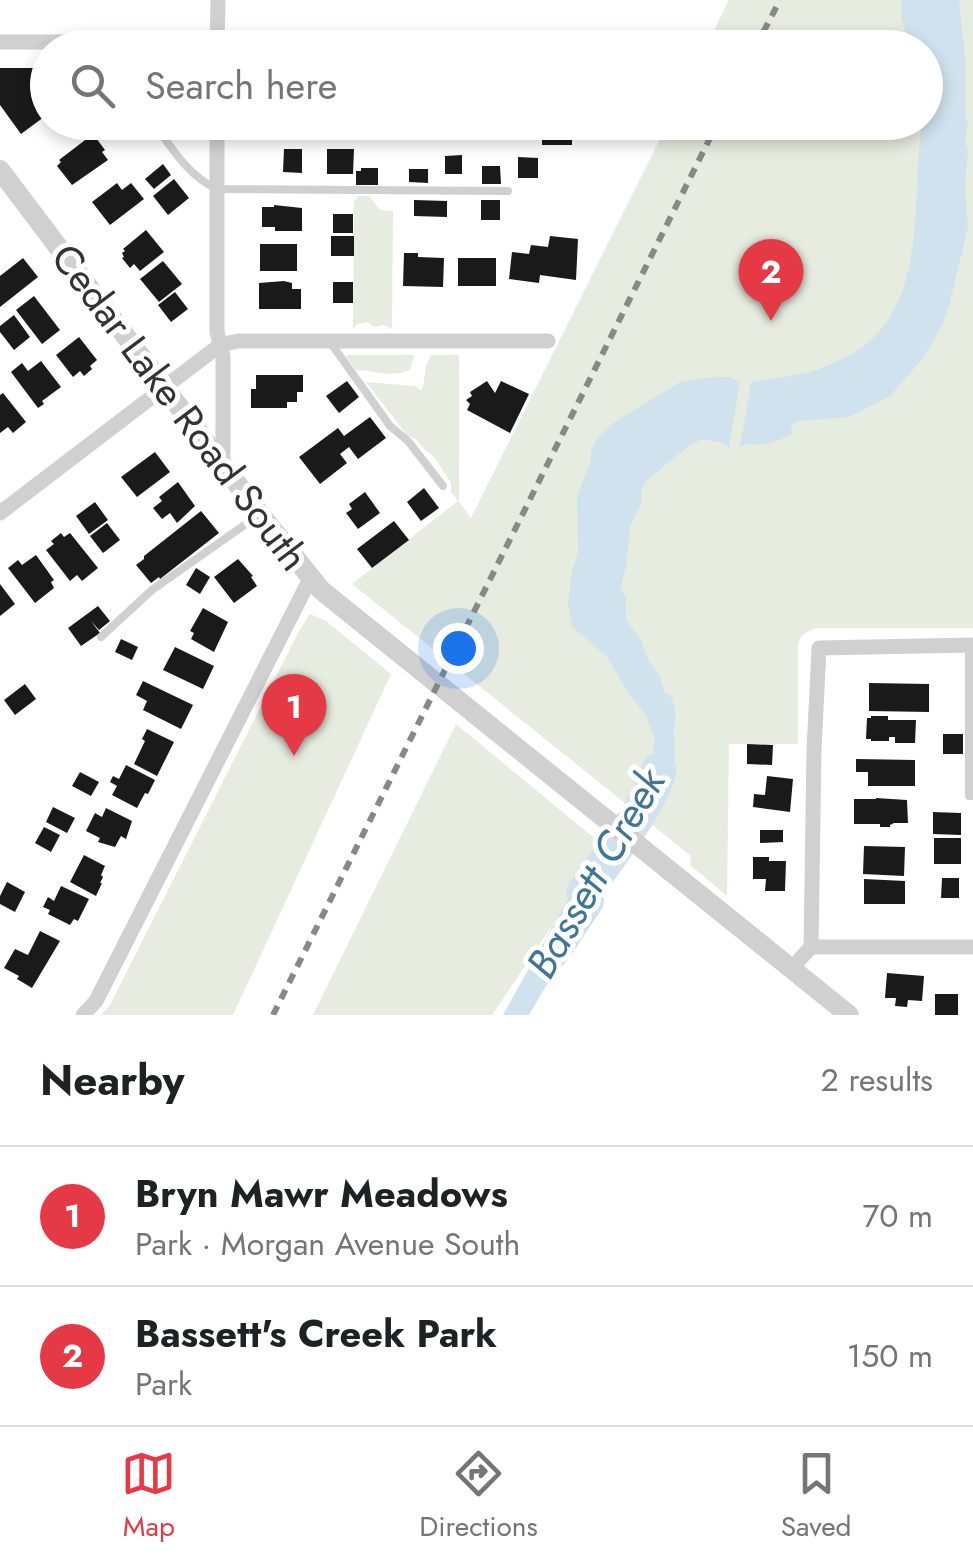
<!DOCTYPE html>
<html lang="en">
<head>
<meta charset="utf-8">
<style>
  :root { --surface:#fff; --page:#f6f6f6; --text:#202124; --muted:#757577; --line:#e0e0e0; --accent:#e63946 }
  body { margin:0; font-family:Jost,sans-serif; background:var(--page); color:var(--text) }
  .you { position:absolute; left:458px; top:648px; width:35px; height:35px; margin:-25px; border:8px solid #fff; border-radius:50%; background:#1a73e8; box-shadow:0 0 0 15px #1a73e833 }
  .badge { display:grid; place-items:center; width:65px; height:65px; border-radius:50%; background:var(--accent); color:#fff; font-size:32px; font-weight:700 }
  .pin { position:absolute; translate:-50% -82px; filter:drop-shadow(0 2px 5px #0008) }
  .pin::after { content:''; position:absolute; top:52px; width:35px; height:30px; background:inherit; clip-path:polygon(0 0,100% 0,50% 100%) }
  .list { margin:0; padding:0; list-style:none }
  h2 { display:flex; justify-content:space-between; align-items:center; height:130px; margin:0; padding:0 40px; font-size:42px }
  h2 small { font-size:32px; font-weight:400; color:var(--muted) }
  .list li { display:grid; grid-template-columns:65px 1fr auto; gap:30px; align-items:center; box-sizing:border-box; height:140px; padding:0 40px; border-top:2px solid var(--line) }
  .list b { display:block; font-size:38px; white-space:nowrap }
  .list p { margin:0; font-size:32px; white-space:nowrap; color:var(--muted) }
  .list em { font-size:32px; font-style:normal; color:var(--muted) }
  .icon { flex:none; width:55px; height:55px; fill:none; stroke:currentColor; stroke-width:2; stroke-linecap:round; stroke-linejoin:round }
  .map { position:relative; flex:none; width:973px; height:1015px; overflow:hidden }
  .search { position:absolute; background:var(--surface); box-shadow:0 5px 15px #0003; left:30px; right:30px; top:30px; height:110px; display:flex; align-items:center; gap:25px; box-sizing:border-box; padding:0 35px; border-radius:55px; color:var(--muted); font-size:38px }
  .sheet { height:410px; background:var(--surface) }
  nav { display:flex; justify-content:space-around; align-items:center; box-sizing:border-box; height:140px; border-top:2px solid var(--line); background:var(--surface); font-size:28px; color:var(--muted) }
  nav a { display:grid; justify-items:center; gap:5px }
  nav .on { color:var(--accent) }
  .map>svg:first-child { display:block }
  .green { fill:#e6ecdf }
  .water { fill:#cfe2ee }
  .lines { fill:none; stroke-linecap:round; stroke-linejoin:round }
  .river { stroke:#cfe2ee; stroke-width:35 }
  .building { fill:#1a1a1a }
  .service { stroke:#d0d0d0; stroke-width:8 }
  .minor { stroke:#d0d0d0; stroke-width:15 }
  .tertiary { stroke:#d0d0d0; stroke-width:20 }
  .rail { stroke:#888; stroke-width:6; stroke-dasharray:10 8; stroke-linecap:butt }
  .labels { text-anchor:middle; stroke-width:10; stroke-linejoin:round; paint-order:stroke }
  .street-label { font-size:40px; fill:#333; stroke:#fff }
  .water-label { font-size:42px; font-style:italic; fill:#3f7597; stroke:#fff }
</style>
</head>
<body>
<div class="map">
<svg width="973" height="1015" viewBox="0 0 973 1015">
  <rect width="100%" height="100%" fill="#fff"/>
  <g class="green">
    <path d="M729,0H973V628H816C806,632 801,634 798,644V744H729L727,896L690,865L691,856L352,584L458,501L451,492V483L435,458L424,449L417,440L407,435L366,382L415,386L421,391C427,379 422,366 432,355H459V502L471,518L668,123L926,122V48L706,47Z"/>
    <path d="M358,196H369L380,210L393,211L392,329L384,325L374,327L368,322L357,324L353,329L354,202Z"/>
    <path d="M348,355H414L410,370C389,378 378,371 356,370L346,357Z"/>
    <path d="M310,614L326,621L391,674L233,1015H101L110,1005L299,631Z"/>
    <path d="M456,724L605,847L492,1015H313Z"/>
  </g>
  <g class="water">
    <path d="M901,0H959L965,58V116L968,125L965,139L968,151L965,184L968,227L950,302L943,323L931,345L924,357L889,397L849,417L798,421L791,426L792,433C778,443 763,446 746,444L740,447L751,383C769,378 786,377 805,373C818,371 835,362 848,356C918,320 915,229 918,161C919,148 921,136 921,123L926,122V48L910,47L901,17Z"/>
    <path d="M716,377H729L740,382L729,448L723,443L703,439L691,444L647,480L641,490L642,501L630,527L626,567L620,590L626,597V620L641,640L648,660L660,677L665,693L672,697L676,719C671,730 675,740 675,752C674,784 665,798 650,824L628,806L652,759L655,741L646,715L628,693L608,658L572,626L568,603L572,572L578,552L577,497L591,460V451L597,438L612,424L680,382Z"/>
    <path d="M599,843L625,863L602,892L604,898L603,907L570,957L546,986L529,1015H503Z"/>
  </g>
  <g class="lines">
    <path class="river" d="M584,892C606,860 650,806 659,770"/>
  </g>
  <g class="building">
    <path d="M0,68H48V114L21,134L0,105Z"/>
    <path d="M135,122H143L147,128L131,140L124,131Z"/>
    <rect x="365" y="122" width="17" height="11"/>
    <rect x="403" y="122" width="20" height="9"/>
    <rect x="542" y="122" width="30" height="23"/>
    <path d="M578,122H609V129H601V140H589V136H578Z"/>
    <path d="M93,134L105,150L102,152L108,160L72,185L57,166L61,162L59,160Z"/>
    <path d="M284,149H302V173L283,172Z"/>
    <path d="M327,149H354L353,174H327Z"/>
    <path d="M462,155V174H445V156Z"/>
    <path d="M518,157L538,158V178H518Z"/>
    <path d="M163,164L171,175L154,189L145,179Z"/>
    <path d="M482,166H500L501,184H482Z"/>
    <path d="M361,168H378V185H356V171H361Z"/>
    <path d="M409,169H428V183L409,182Z"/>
    <path d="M174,179L189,198L168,215L153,196Z"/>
    <path d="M117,183L122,190L131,183L144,199L110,225L92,202Z"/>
    <path d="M414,200L447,201V217L414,216Z"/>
    <rect x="481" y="200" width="19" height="20"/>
    <path d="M274,205L302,208V231H275V227H262V207H274Z"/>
    <rect x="333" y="214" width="20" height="19"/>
    <path d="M146,230L164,252L140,271L134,264L130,268L122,258L124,257L122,253L125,251L123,249Z"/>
    <rect x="331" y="236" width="23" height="20"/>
    <path d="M550,236L578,239L576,280L540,275L539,283L509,279L512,252L529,254L531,245L548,247Z"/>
    <rect x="260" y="244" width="37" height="27"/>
    <path d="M404,253H418V257L444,258L443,287L403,286Z"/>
    <path d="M23,258L38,277L0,307V276Z"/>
    <rect x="458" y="258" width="38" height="28"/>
    <path d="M163,261L182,284L159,302L140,279Z"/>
    <path d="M284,281L292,283V289H301V309H259V283Z"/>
    <rect x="333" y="282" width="20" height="21"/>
    <path d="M175,292L188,309L171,322L158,305Z"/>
    <path d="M34,296L60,330L42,344L16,310Z"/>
    <path d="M14,315L30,337L14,350L0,332V326Z"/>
    <path d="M79,337L97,360L90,366L92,369L84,376L80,371L73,377L56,355Z"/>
    <path d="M41,361L61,387L42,401L44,404L38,408L11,372L22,363L28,371Z"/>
    <path d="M256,375H303V392H297V402H287V408H251V389H256Z"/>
    <path d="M347,381L359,397L339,413L326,396Z"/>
    <path d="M487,381L495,393L501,381L529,394L510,433L467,410L470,404L466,400L472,396L470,392Z"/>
    <path d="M3,393L26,422L13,433L8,427L0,433V395Z"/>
    <path d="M370,417L386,438L358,459L349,447L340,454L347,463L320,484L299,457L338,428L344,436Z"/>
    <path d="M155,452L170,472L137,497L121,477Z"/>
    <path d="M178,482L195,506L177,523L170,513L162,519L153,508L162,501L159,497Z"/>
    <path d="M424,488L439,508L421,521L407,502Z"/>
    <path d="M365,492L380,513L358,529L346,513L352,509L349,504Z"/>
    <path d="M95,502L108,520L89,534L76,516Z"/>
    <path d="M201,511L219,533L160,579L159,577L151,583L136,565L144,559V556Z"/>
    <path d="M394,521L409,540L372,568L357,549Z"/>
    <path d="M107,523L120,540L103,553L90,536Z"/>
    <path d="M61,533L64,537L70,533L98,568L82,581L77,575L70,581L46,550L54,544L51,541Z"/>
    <path d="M36,555L54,580L51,582L54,588L35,603L8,568L18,560L22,565Z"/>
    <path d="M238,559L253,576L251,577L257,586L234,603L214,577Z"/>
    <path d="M196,568L210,577L200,594L186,585Z"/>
    <path d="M0,584L15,604L0,616Z"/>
    <path d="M98,606L110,621L99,630L91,621L100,633L81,646L68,628Z"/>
    <path d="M203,608L228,622L214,652L191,639L194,633L190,631Z"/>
    <path d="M121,639L138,647L132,660L115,652Z"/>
    <path d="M175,647L214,666L203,689L163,670Z"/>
    <path d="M143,681L193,705L181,729L143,710L147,701L136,695Z"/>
    <path d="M869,683L929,684V712L869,711Z"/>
    <path d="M25,684L36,699L15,715L4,700Z"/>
    <path d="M871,716H888V720H916L915,743H895V737H889V741H871V739H866L867,718H871Z"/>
    <path d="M147,729L174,742L157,776L134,764L145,741L142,739Z"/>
    <rect x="943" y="734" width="20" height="20"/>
    <path d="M747,744L773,745L772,765L747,764Z"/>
    <path d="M856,759L915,760V786H868V772H856Z"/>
    <path d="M126,765L155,780L148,794L145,793L137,808L112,795L117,786L110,782L113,776L119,779Z"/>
    <path d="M80,772L99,782L91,796L72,786Z"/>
    <path d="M767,776L793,779L790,812L753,807L754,794L765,795Z"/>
    <path d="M876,798L907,800L908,823H894L890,825V827H880V824H854V799H876Z"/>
    <path d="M53,807L75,818L67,833L46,822Z"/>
    <path d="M106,808L132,821L126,839L121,836L115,847L98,842L100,838L86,831L95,813L102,817Z"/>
    <path d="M933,812L961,813V835L933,834Z"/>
    <path d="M44,827L60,835L51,852L35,843Z"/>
    <path d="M760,830H783V842L760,843Z"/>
    <rect x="934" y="838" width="27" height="26"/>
    <path d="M864,846L905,847L904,876L863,874Z"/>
    <path d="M84,855L105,866L101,875L103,877L100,883H102L96,896L70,882Z"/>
    <path d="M753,857H769V861H786L785,891H765L766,879H753Z"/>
    <path d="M942,878H959V898H941Z"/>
    <path d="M864,879L905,881V904H864Z"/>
    <path d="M7,882L25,892L15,912L0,904V896Z"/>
    <path d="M61,886L89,899L78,921L74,919L70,925L48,914L50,910L43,907L48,897L54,901Z"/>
    <path d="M40,931L60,941L32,988L17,979L19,976L4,968L15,949L28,955Z"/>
    <path d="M887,973L924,976L922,1001L908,1000L907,1007L895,1006L896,998H885Z"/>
    <rect x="935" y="994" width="23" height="21"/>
  </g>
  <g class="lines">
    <g class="service">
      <path d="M153,122C171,147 189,177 217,189L508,191"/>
      <path d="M330,342L390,426L408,441L443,486"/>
      <path d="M101,637L152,590L260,514"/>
      <path d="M969,645V796H973"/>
    </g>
    <g class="minor">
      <path d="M0,42H697"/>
      <path d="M217,48L218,0"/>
      <path d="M217,122V332L223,357V464"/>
      <path d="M0,513L220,345L238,341H548"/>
      <path d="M811,947H973"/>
      <path d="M792,968L811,947L814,751L819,648L973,645"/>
      <path d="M83,1015L96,1001L310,579"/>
    </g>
    <path class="tertiary" d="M0,170L260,514L321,590L849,1015"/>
    <g class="rail">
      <path d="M755,48L780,0"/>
      <path d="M273,1015L718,122"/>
    </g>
  </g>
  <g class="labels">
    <g class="street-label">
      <text transform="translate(180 407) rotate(53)" y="14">Cedar Lake Road South</text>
    </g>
    <g class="water-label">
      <text transform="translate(595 873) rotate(-60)" y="15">Bassett Creek</text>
    </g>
  </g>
</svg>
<div class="you"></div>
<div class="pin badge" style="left:294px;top:756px">1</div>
<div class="pin badge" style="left:771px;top:321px">2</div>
<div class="search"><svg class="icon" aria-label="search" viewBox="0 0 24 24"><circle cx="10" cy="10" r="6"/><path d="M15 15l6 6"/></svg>Search here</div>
</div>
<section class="sheet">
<h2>Nearby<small>2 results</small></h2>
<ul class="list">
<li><span class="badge">1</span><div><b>Bryn Mawr Meadows</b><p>Park · Morgan Avenue South</p></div><em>70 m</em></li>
<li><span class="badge">2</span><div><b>Bassett's Creek Park</b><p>Park</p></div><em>150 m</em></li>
</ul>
</section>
<nav>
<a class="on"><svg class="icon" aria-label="map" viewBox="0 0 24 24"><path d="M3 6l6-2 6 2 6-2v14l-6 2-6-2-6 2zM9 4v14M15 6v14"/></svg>Map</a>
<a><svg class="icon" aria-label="directions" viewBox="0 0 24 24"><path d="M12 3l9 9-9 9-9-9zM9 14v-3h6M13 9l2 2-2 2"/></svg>Directions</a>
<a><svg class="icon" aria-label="saved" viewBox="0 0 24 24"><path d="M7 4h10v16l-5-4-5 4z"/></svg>Saved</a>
</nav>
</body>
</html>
